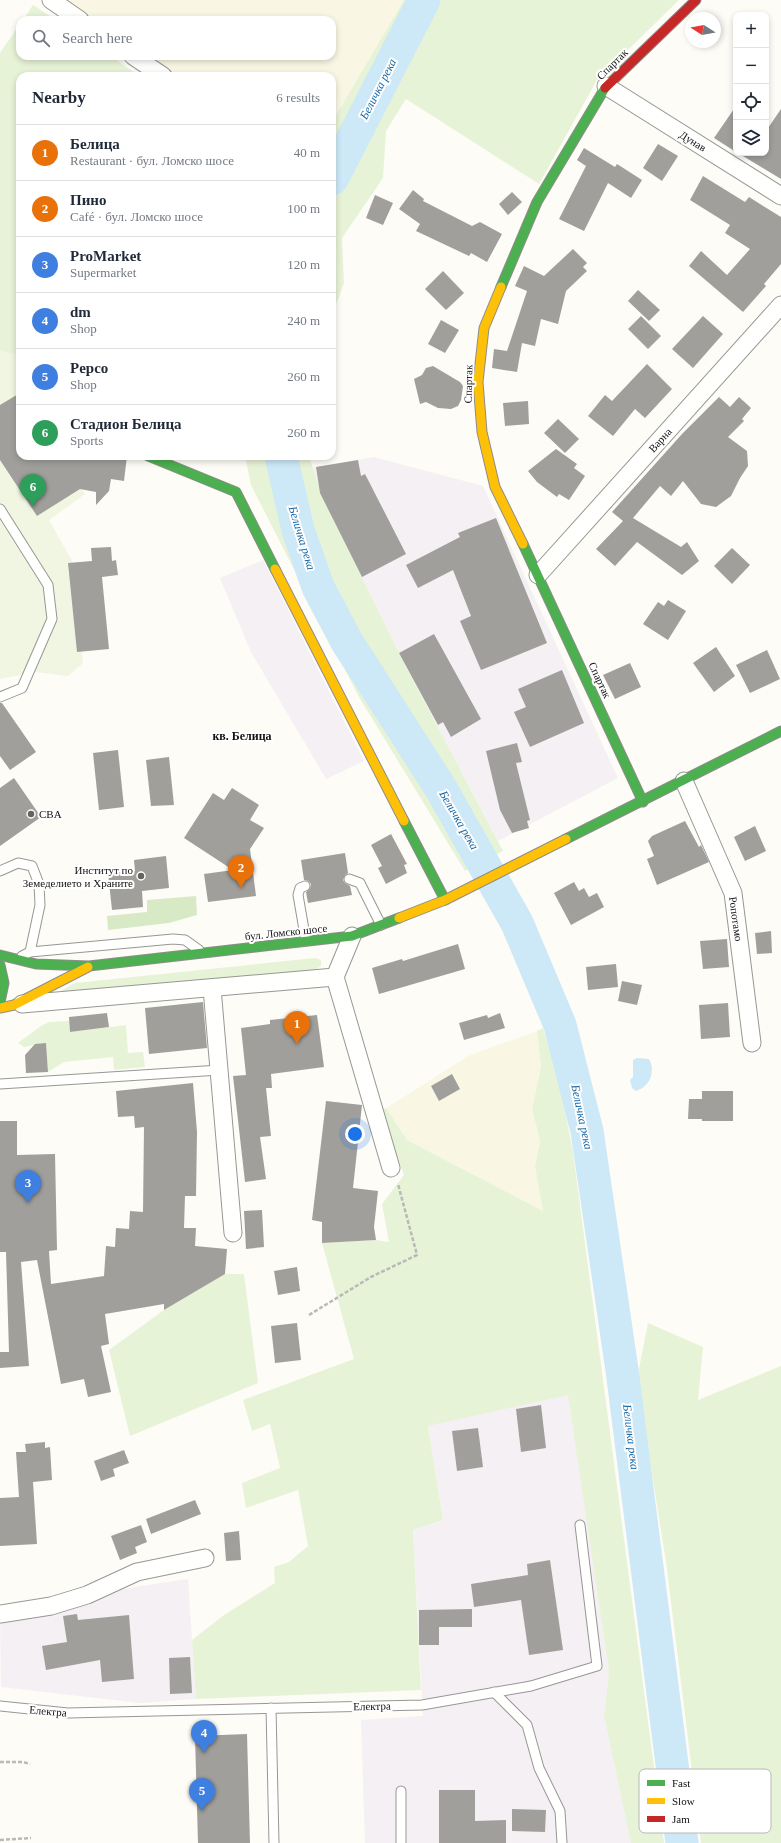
<!DOCTYPE html>
<html lang="en">
<head>
<meta charset="utf-8">
<style>
  :root { --surface:#fff; --page:#f2f2f3; --text:#1f2937; --muted:#747a83; --line:#e0e1e3; --accent:#7c3aed }
  body { margin:0; font-family:"Times New Roman",serif; background:var(--page); color:var(--text) }
  .controls { position:absolute; right:12px; top:12px; display:grid; overflow:hidden; border-radius:8px; box-shadow:0 2px 6px #0003 }
  .controls button { width:36px; height:36px; display:grid; place-items:center; padding:0; border:0; border-bottom:1px solid var(--line); background:var(--surface); color:var(--text); font:20px sans-serif }
  .compass { position:absolute; left:685px; top:12px; width:36px; height:36px; border-radius:50%; background:var(--surface); box-shadow:0 2px 6px #0003; rotate:281deg }
  .you { position:absolute; left:355px; top:1134px; width:14px; height:14px; margin:-10px; border:3px solid #fff; border-radius:50%; background:#1a73e8; box-shadow:0 0 0 6px #1a73e833 }
  .badge { display:grid; place-items:center; width:26px; height:26px; border-radius:50%; background:var(--accent); color:#fff; font-size:13px; font-weight:700 }
  .pin { position:absolute; translate:-50% -33px; filter:drop-shadow(0 1px 2px #0008) }
  .pin::after { content:''; position:absolute; top:21px; width:14px; height:12px; background:inherit; clip-path:polygon(0 0,100% 0,50% 100%) }
  .list { margin:0; padding:0; list-style:none }
  h2 { display:flex; justify-content:space-between; align-items:center; height:52px; margin:0; padding:0 16px; font-size:17px }
  h2 small { font-size:13px; font-weight:400; color:var(--muted) }
  .list li { display:grid; grid-template-columns:26px 1fr auto; gap:12px; align-items:center; box-sizing:border-box; height:56px; padding:0 16px; border-top:1px solid var(--line) }
  .list b { display:block; font-size:15px; white-space:nowrap }
  .list p { margin:0; font-size:13px; white-space:nowrap; color:var(--muted) }
  .list em { font-size:13px; font-style:normal; color:var(--muted) }
  .icon { flex:none; width:22px; height:22px; fill:none; stroke:currentColor; stroke-width:2; stroke-linecap:round; stroke-linejoin:round }
  .map { position:relative; flex:none; width:781px; height:1843px; overflow:hidden }
  .search { position:absolute; background:var(--surface); box-shadow:0 2px 6px #0003; left:16px; top:16px; width:320px; height:44px; display:flex; align-items:center; gap:10px; box-sizing:border-box; padding:0 14px; border-radius:12px; color:var(--muted); font-size:15px }
  .panel { position:absolute; background:var(--surface); box-shadow:0 2px 6px #0003; left:16px; top:72px; width:320px; height:388px; border-radius:12px }
  .map>svg:first-child { display:block }
  .industrial { fill:#f5f0f3 }
  .farmland { fill:#f9f7e4 }
  .green { fill:#e7f3d7 }
  .forest { fill:#d8eac5 }
  .pitch { fill:#f0f6e1 }
  .water { fill:#cde8f7 }
  .lines { fill:none; stroke-linecap:round; stroke-linejoin:round }
  .river { stroke:#cde8f7; stroke-width:33 }
  .building { fill:#a19f9c }
  .lane-casing { stroke:#979795; stroke-width:11 }
  .street-casing { stroke:#979795; stroke-width:19 }
  .fast-casing { stroke:#8e8d8b; stroke-width:11 }
  .slow-casing { stroke:#8e8d8b; stroke-width:11 }
  .jam-casing { stroke:#8e8d8b; stroke-width:11 }
  .path { stroke:#b9b9b8; stroke-width:2.5; stroke-dasharray:4 2; stroke-linecap:butt }
  .lane { stroke:#fffffe; stroke-width:9 }
  .street { stroke:#fffffe; stroke-width:17 }
  .fast { stroke:#4caf50; stroke-width:9 }
  .slow { stroke:#ffc107; stroke-width:9 }
  .jam { stroke:#c62828; stroke-width:9 }
  .poi-dot { fill:#646362; stroke:#fff; stroke-width:1.5 }
  .labels { text-anchor:middle; stroke-width:4; stroke-linejoin:round; paint-order:stroke }
  .street-label { font-size:11px; fill:#111; stroke:#fff }
  .poi-label { font-size:11px; fill:#111; stroke:#fff; text-anchor:start }
  .water-label { font-size:12px; font-style:italic; fill:#1768a6; stroke:#fff }
  .neighbourhood-label { font-size:12px; font-weight:bold; fill:#111; stroke:#fff }
  .key { fill:#fff; stroke:#b8b8b8; stroke-width:1 }
  .key-label { font-size:11px; fill:#111 }
</style>
</head>
<body>
<div class="map">
<svg width="781" height="1843" viewBox="0 0 781 1843">
  <rect width="100%" height="100%" fill="#fdfcf7"/>
  <g class="industrial">
    <path d="M374,457L483,486L618,778L498,841L399,653L322,496L312,468Z"/>
    <path d="M263,560L364,761L326,779L251,652L220,578Z"/>
    <path d="M569,1394L609,1671L604,1716L631,1843H365L361,1720L423,1716L413,1530L443,1520L428,1425Z"/>
    <path d="M188,1579L196,1699L140,1703L1,1687L0,1614L115,1590Z"/>
  </g>
  <g class="farmland">
    <path d="M51,0H404L332,122V76H163L133,56H332V20H80Z"/>
    <path d="M537,1031L541,1067L532,1109L540,1141L535,1167L543,1211L407,1140L386,1108L470,1055Z"/>
  </g>
  <g class="green">
    <path d="M404,0H679L597,80L539,184L406,99L386,131L383,178L342,238L344,283L332,315V122Z"/>
    <path d="M33,5L56,20H23Z"/>
    <path d="M20,24V56H110L140,76H20V356L0,351V53Z"/>
    <path d="M245,456H309L322,496L399,653L503,851L465,871L359,697L251,485Z"/>
    <path d="M315,958L321,960V966L315,970L79,994L59,992L75,983Z"/>
    <path d="M69,1021L71,1032L126,1025L128,1053L143,1052L145,1067L114,1070L113,1057L64,1062L48,1072L46,1043L24,1047L18,1043L41,1026L49,1022Z"/>
    <path d="M543,1028L559,1080L573,1152L664,1843H631L604,1716L609,1671L568,1395L428,1426L443,1520L413,1530L421,1690L196,1699L192,1640L224,1615L275,1583L274,1567L289,1562L308,1546L298,1490L246,1508L242,1483L280,1468L270,1424L252,1431L243,1400L354,1359L322,1243L376,1240L389,1242L382,1204L404,1175L380,1110L386,1108L407,1140L543,1211L535,1167L540,1141L532,1109L541,1067L537,1031Z"/>
    <path d="M225,1274H244L258,1383L130,1436L109,1350L164,1310Z"/>
    <path d="M648,1323L703,1347L698,1400L781,1366V1843H701L666,1562L637,1379Z"/>
  </g>
  <path class="forest" d="M196,896L197,915L169,923L108,930L107,916L147,912V900Z"/>
  <path class="pitch" d="M0,351L20,356V456H59L85,494L49,520L72,561L83,663L68,676L36,672L0,679Z"/>
  <path class="water" d="M637,1058L649,1059C656,1071 650,1087 636,1091L632,1088L630,1080L633,1077V1060Z"/>
  <g class="lines">
    <g class="river">
      <path d="M332,179L424,0"/>
      <path d="M281,456L298,530L318,587L347,642L440,787L517,923L560,1025L587,1131L622,1370L682,1843"/>
    </g>
  </g>
  <g class="building">
    <path d="M736,106V152L714,138Z"/>
    <path d="M781,109V179L738,153H766V131Z"/>
    <path d="M658,144L678,156L662,181L643,168Z"/>
    <path d="M584,148L615,167L617,164L642,180L631,198L608,183L584,231L559,219L586,166L577,160Z"/>
    <path d="M703,176L745,202L749,197L781,217V264L764,284L766,286L743,312L689,266L701,251L727,275L750,249L725,233L730,225L690,200Z"/>
    <path d="M413,190L424,199L423,201L472,226L480,222L502,234L487,262L471,253L469,256L416,231L420,224L399,209Z"/>
    <path d="M512,192L522,202L508,215L499,204Z"/>
    <path d="M375,195L393,203L383,225L366,218Z"/>
    <path d="M573,249L587,263L583,267L587,271L566,291L558,324L541,319L535,346L522,343L517,372L492,368L494,349L507,351L527,291L515,286L524,266L544,276Z"/>
    <path d="M443,271L464,293L446,310L425,289Z"/>
    <path d="M638,290L660,310L649,321L628,301Z"/>
    <path d="M641,316L661,336L648,349L628,329Z"/>
    <path d="M703,316L723,334L693,368L672,349Z"/>
    <path d="M441,320L459,330L445,353L428,344Z"/>
    <path d="M647,364L672,389L645,418L635,409L613,436L588,416L605,395L612,401Z"/>
    <path d="M433,366L460,382L463,386L461,400L458,406L451,409L438,408L426,402L420,404L414,379L422,375L426,368Z"/>
    <path d="M20,393V456H127L124,481L111,479L109,491L96,505V492L80,489L37,516L0,460V405Z"/>
    <path d="M719,397L730,407L739,397L751,408L742,419L744,421L728,437L747,451L748,466L740,478L731,496L716,507L701,504L683,481L671,496L660,486L633,518L681,547L687,542L699,561L682,575L637,542L615,566L596,549L623,521L612,512L682,434Z"/>
    <path d="M528,401L529,424L505,426L503,403Z"/>
    <path d="M558,419L579,439L565,453L544,433Z"/>
    <path d="M556,449L577,464L574,468L585,476L569,500L559,494L557,497L537,482L528,471Z"/>
    <path d="M358,460L361,476L365,474L406,554L362,577L320,493L316,467Z"/>
    <path d="M496,518L547,643L481,670L460,621L471,616L453,570L418,588L406,565L460,537L458,533Z"/>
    <path d="M111,547L112,561L116,560L118,575L102,577L109,649L77,652L68,563L92,561L91,548Z"/>
    <path d="M732,548L750,565L732,584L714,566Z"/>
    <path d="M668,600L686,611L668,640L643,624L658,602L664,606Z"/>
    <path d="M434,634L481,719L451,737L443,722L438,725L399,653Z"/>
    <path d="M716,647L735,676L714,692L693,663Z"/>
    <path d="M767,650L780,679L750,693L736,665Z"/>
    <path d="M630,663L641,687L615,699L603,675Z"/>
    <path d="M562,670L584,723L530,747L514,712L526,707L518,689Z"/>
    <path d="M0,703H2L36,752L10,770L0,756Z"/>
    <path d="M517,743L522,762L516,763L530,820L527,821L529,828L512,833L500,810L486,751Z"/>
    <path d="M118,750L124,807L99,810L93,753Z"/>
    <path d="M169,757L174,805L151,806L146,760Z"/>
    <path d="M14,778L41,817L0,846V788Z"/>
    <path d="M232,788L259,805L250,820L264,828L250,849L256,896L208,902L204,874L233,870L184,838L213,793L224,800Z"/>
    <path d="M685,821L699,847L701,845L709,862L657,885L647,859L654,856L648,841L652,836Z"/>
    <path d="M755,826L766,851L745,861L734,837Z"/>
    <path d="M391,834L407,864L404,865L407,873L386,884L378,868L382,866L371,845Z"/>
    <path d="M345,853L348,873L345,875L343,880L345,883L350,886L352,895L308,903L306,892L310,889L311,884L308,881L304,880L301,860Z"/>
    <path d="M166,856L169,888L142,891L143,907L112,910L108,873L135,871L134,860Z"/>
    <path d="M574,882L579,891L584,888L589,897L597,893L604,907L571,925L554,893Z"/>
    <path d="M771,931L772,953L757,954L755,933Z"/>
    <path d="M727,939L729,967L703,969L700,941Z"/>
    <path d="M458,944L465,969L379,994L372,968L402,959L403,961Z"/>
    <path d="M616,964L618,987L588,990L586,967Z"/>
    <path d="M622,981L642,985L637,1005L618,1001Z"/>
    <path d="M203,1002L207,1048L149,1054L145,1008Z"/>
    <path d="M728,1003L730,1037L701,1039L699,1005Z"/>
    <path d="M107,1013L109,1027L70,1032L69,1017Z"/>
    <path d="M500,1013L505,1028L464,1040L459,1023L487,1015L488,1018Z"/>
    <path d="M317,1015L324,1067L271,1074L272,1088H266L271,1136L260,1137L266,1179L245,1182L233,1076L246,1075L241,1028L270,1024V1020Z"/>
    <path d="M46,1043L48,1072L26,1073L25,1055L35,1044Z"/>
    <path d="M452,1074L460,1089L439,1101L431,1086Z"/>
    <path d="M193,1083L197,1132L196,1196H185L184,1228H196L195,1246L227,1249L225,1274L164,1310V1304L105,1314L109,1344L101,1346L111,1392L88,1397L84,1379L61,1384L37,1260L21,1262L29,1366L0,1368V1352H9L6,1252H0V1121H17V1155L55,1154L57,1250L49,1251L51,1284L104,1276L106,1246L115,1247L116,1228L129,1229L130,1211L143,1212L144,1127L135,1128L134,1116L118,1117L116,1091Z"/>
    <path d="M702,1091H733V1121H702V1119H688L689,1099H702Z"/>
    <path d="M326,1101L362,1105L353,1188L378,1191L374,1227L376,1240L322,1243V1222L312,1220Z"/>
    <path d="M262,1210L264,1247L246,1249L244,1211Z"/>
    <path d="M297,1267L300,1291L278,1295L274,1271Z"/>
    <path d="M297,1323L301,1360L275,1363L271,1326Z"/>
    <path d="M541,1405L546,1448L521,1452L516,1409Z"/>
    <path d="M478,1428L483,1467L457,1471L452,1431Z"/>
    <path d="M45,1442V1448L50,1447L52,1480L33,1482L37,1544L0,1546V1498L19,1497L16,1452H26L25,1444Z"/>
    <path d="M124,1450L129,1463L113,1469L115,1476L101,1481L94,1461Z"/>
    <path d="M195,1500L201,1514L151,1534L146,1519Z"/>
    <path d="M141,1525L147,1542L135,1547L137,1553L120,1560L111,1536Z"/>
    <path d="M239,1531L241,1560L226,1561L224,1533Z"/>
    <path d="M550,1560L563,1650L529,1655L521,1600L474,1607L471,1584L528,1575L527,1564Z"/>
    <path d="M472,1609V1627H439V1645H419V1610Z"/>
    <path d="M77,1614L78,1620L129,1615L134,1679L102,1682L100,1660L46,1670L42,1646L67,1642L63,1616Z"/>
    <path d="M190,1657L192,1693L170,1694L169,1658Z"/>
    <path d="M247,1734L250,1843H198L195,1736Z"/>
    <path d="M439,1790H475V1821L506,1820V1843H439Z"/>
    <path d="M512,1809L546,1810L545,1832L512,1831Z"/>
  </g>
  <g class="lines">
    <g class="lane-casing">
      <g id="lane">
        <path d="M0,509L48,585L52,619L22,688L0,697"/>
        <path d="M0,871L18,863L32,866L39,884L40,905L30,952"/>
        <path d="M349,879L360,883L381,925"/>
        <path d="M305,886L300,888L298,895L306,941"/>
        <path d="M22,956L30,952L173,939L185,940L199,950"/>
        <path d="M0,1084L220,1070"/>
        <path d="M494,1692L527,1725L539,1768L560,1811L562,1843"/>
        <path d="M0,1706L68,1713L422,1705L531,1686L597,1666L580,1525"/>
        <path d="M271,1708L274,1843"/>
        <path d="M401,1791V1843"/>
      </g>
    </g>
    <g class="street-casing">
      <g id="street">
        <path d="M51,0L80,20"/>
        <path d="M133,56L163,76"/>
        <path d="M606,86L781,196"/>
        <path d="M538,575L781,305"/>
        <path d="M684,781L733,893L752,1043"/>
        <path d="M352,936L335,977L391,1168"/>
        <path d="M212,988L233,1233"/>
        <path d="M22,1004L335,977"/>
        <path d="M0,1614L51,1606L87,1595L137,1572L205,1558"/>
      </g>
    </g>
    <g class="fast-casing">
      <g id="fast">
        <path d="M501,287L537,202L605,88"/>
        <path d="M148,456L236,492L275,569"/>
        <path d="M523,544L643,802"/>
        <path d="M404,821L445,900"/>
        <path d="M566,839L781,731"/>
        <path d="M0,955L36,964L89,966L352,936L399,918"/>
        <path d="M0,965L4,983L0,1002"/>
      </g>
    </g>
    <g class="slow-casing">
      <g id="slow">
        <path d="M501,287L484,328L478,382L482,432L495,487L523,544"/>
        <path d="M275,569L404,821"/>
        <path d="M399,918L445,900L566,839"/>
        <path d="M0,1008L14,1005L88,967"/>
      </g>
    </g>
    <g class="jam-casing">
      <path id="jam" d="M605,88L696,0"/>
    </g>
    <g class="path">
      <path d="M309,1315L371,1277L417,1255L398,1184"/>
      <path d="M0,1762H23L30,1764"/>
      <path d="M0,1840L31,1838"/>
    </g>
    <use href="#lane" class="lane"/>
    <use href="#street" class="street"/>
    <use href="#fast" class="fast"/>
    <use href="#slow" class="slow"/>
    <use href="#jam" class="jam"/>
  </g>
  <g class="poi-dot">
    <circle cx="31" cy="814" r="4"/>
    <circle cx="141" cy="876" r="4"/>
  </g>
  <g class="labels">
    <g class="street-label">
      <text transform="translate(612 64) rotate(-45)" y="4">Спартак</text>
      <text transform="translate(693 141) rotate(32)" y="4">Дунав</text>
      <text transform="translate(468 384) rotate(-89)" y="4">Спартак</text>
      <text transform="translate(660 440) rotate(-48)" y="4">Варна</text>
      <text transform="translate(600 680) rotate(65)" y="4">Спартак</text>
      <text transform="translate(736 919) rotate(82)" y="4">Ропотамо</text>
      <text transform="translate(286 932) rotate(-6)" y="4">бул. Ломско шосе</text>
      <text transform="translate(372 1706) rotate(-1)" y="4">Електра</text>
      <text transform="translate(48 1711) rotate(5)" y="4">Електра</text>
    </g>
    <g class="poi-label">
      <text x="39" y="818">CBA</text>
      <text x="133" y="874" text-anchor="end">Институт по<tspan x="133" dy="13">Земеделието и Храните</tspan></text>
    </g>
    <g class="water-label">
      <text transform="translate(378 89) rotate(-63)" y="4">Беличка река</text>
      <text transform="translate(302 538) rotate(73)" y="4">Беличка река</text>
      <text transform="translate(459 820) rotate(60)" y="4">Беличка река</text>
      <text transform="translate(582 1117) rotate(78)" y="4">Беличка река</text>
      <text transform="translate(631 1437) rotate(83)" y="4">Беличка река</text>
    </g>
    <g class="neighbourhood-label">
      <text x="242" y="740">кв. Белица</text>
    </g>
  </g>
  <rect x="639" y="1769" width="132" height="64" rx="6" class="key"/>
  <rect x="647" y="1780" width="18" height="6" fill="#4caf50"/>
  <rect x="647" y="1798" width="18" height="6" fill="#ffc107"/>
  <rect x="647" y="1816" width="18" height="6" fill="#c62828"/>
  <g class="key-label">
    <text x="672" y="1787">Fast</text>
    <text x="672" y="1805">Slow</text>
    <text x="672" y="1823">Jam</text>
  </g>
</svg>
<div class="controls">
<button>+</button>
<button>−</button>
<button><svg class="icon" aria-label="locate" viewBox="0 0 24 24"><circle cx="12" cy="12" r="6"/><path d="M12 2v4M12 18v4M2 12h4M18 12h4"/></svg></button>
<button><svg class="icon" aria-label="layers" viewBox="0 0 24 24"><path d="M12 4l9 5-9 5-9-5zM3 14l9 5 9-5"/></svg></button>
</div>
<svg class="compass" viewBox="-18 -18 36 36"><path d="M0-13l5 13h-10z" fill="#e53935"/><path d="M0 13l5-13h-10z" fill="#747a83"/></svg>
<div class="you"></div>
<div class="pin badge" style="left:297px;top:1044px;background:#e8710a">1</div>
<div class="pin badge" style="left:241px;top:888px;background:#e8710a">2</div>
<div class="pin badge" style="left:28px;top:1203px;background:#3f7fe0">3</div>
<div class="pin badge" style="left:204px;top:1753px;background:#3f7fe0">4</div>
<div class="pin badge" style="left:202px;top:1811px;background:#3f7fe0">5</div>
<div class="pin badge" style="left:33px;top:507px;background:#2e9e5b">6</div>
<div class="search"><svg class="icon" aria-label="search" viewBox="0 0 24 24"><circle cx="10" cy="10" r="6"/><path d="M15 15l6 6"/></svg>Search here</div>
<section class="panel">
<h2>Nearby<small>6 results</small></h2>
<ul class="list">
<li><span class="badge" style="background:#e8710a">1</span><div><b>Белица</b><p>Restaurant · бул. Ломско шосе</p></div><em>40 m</em></li>
<li><span class="badge" style="background:#e8710a">2</span><div><b>Пино</b><p>Café · бул. Ломско шосе</p></div><em>100 m</em></li>
<li><span class="badge" style="background:#3f7fe0">3</span><div><b>ProMarket</b><p>Supermarket</p></div><em>120 m</em></li>
<li><span class="badge" style="background:#3f7fe0">4</span><div><b>dm</b><p>Shop</p></div><em>240 m</em></li>
<li><span class="badge" style="background:#3f7fe0">5</span><div><b>Pepco</b><p>Shop</p></div><em>260 m</em></li>
<li><span class="badge" style="background:#2e9e5b">6</span><div><b>Стадион Белица</b><p>Sports</p></div><em>260 m</em></li>
</ul>
</section>
</div>
</body>
</html>
